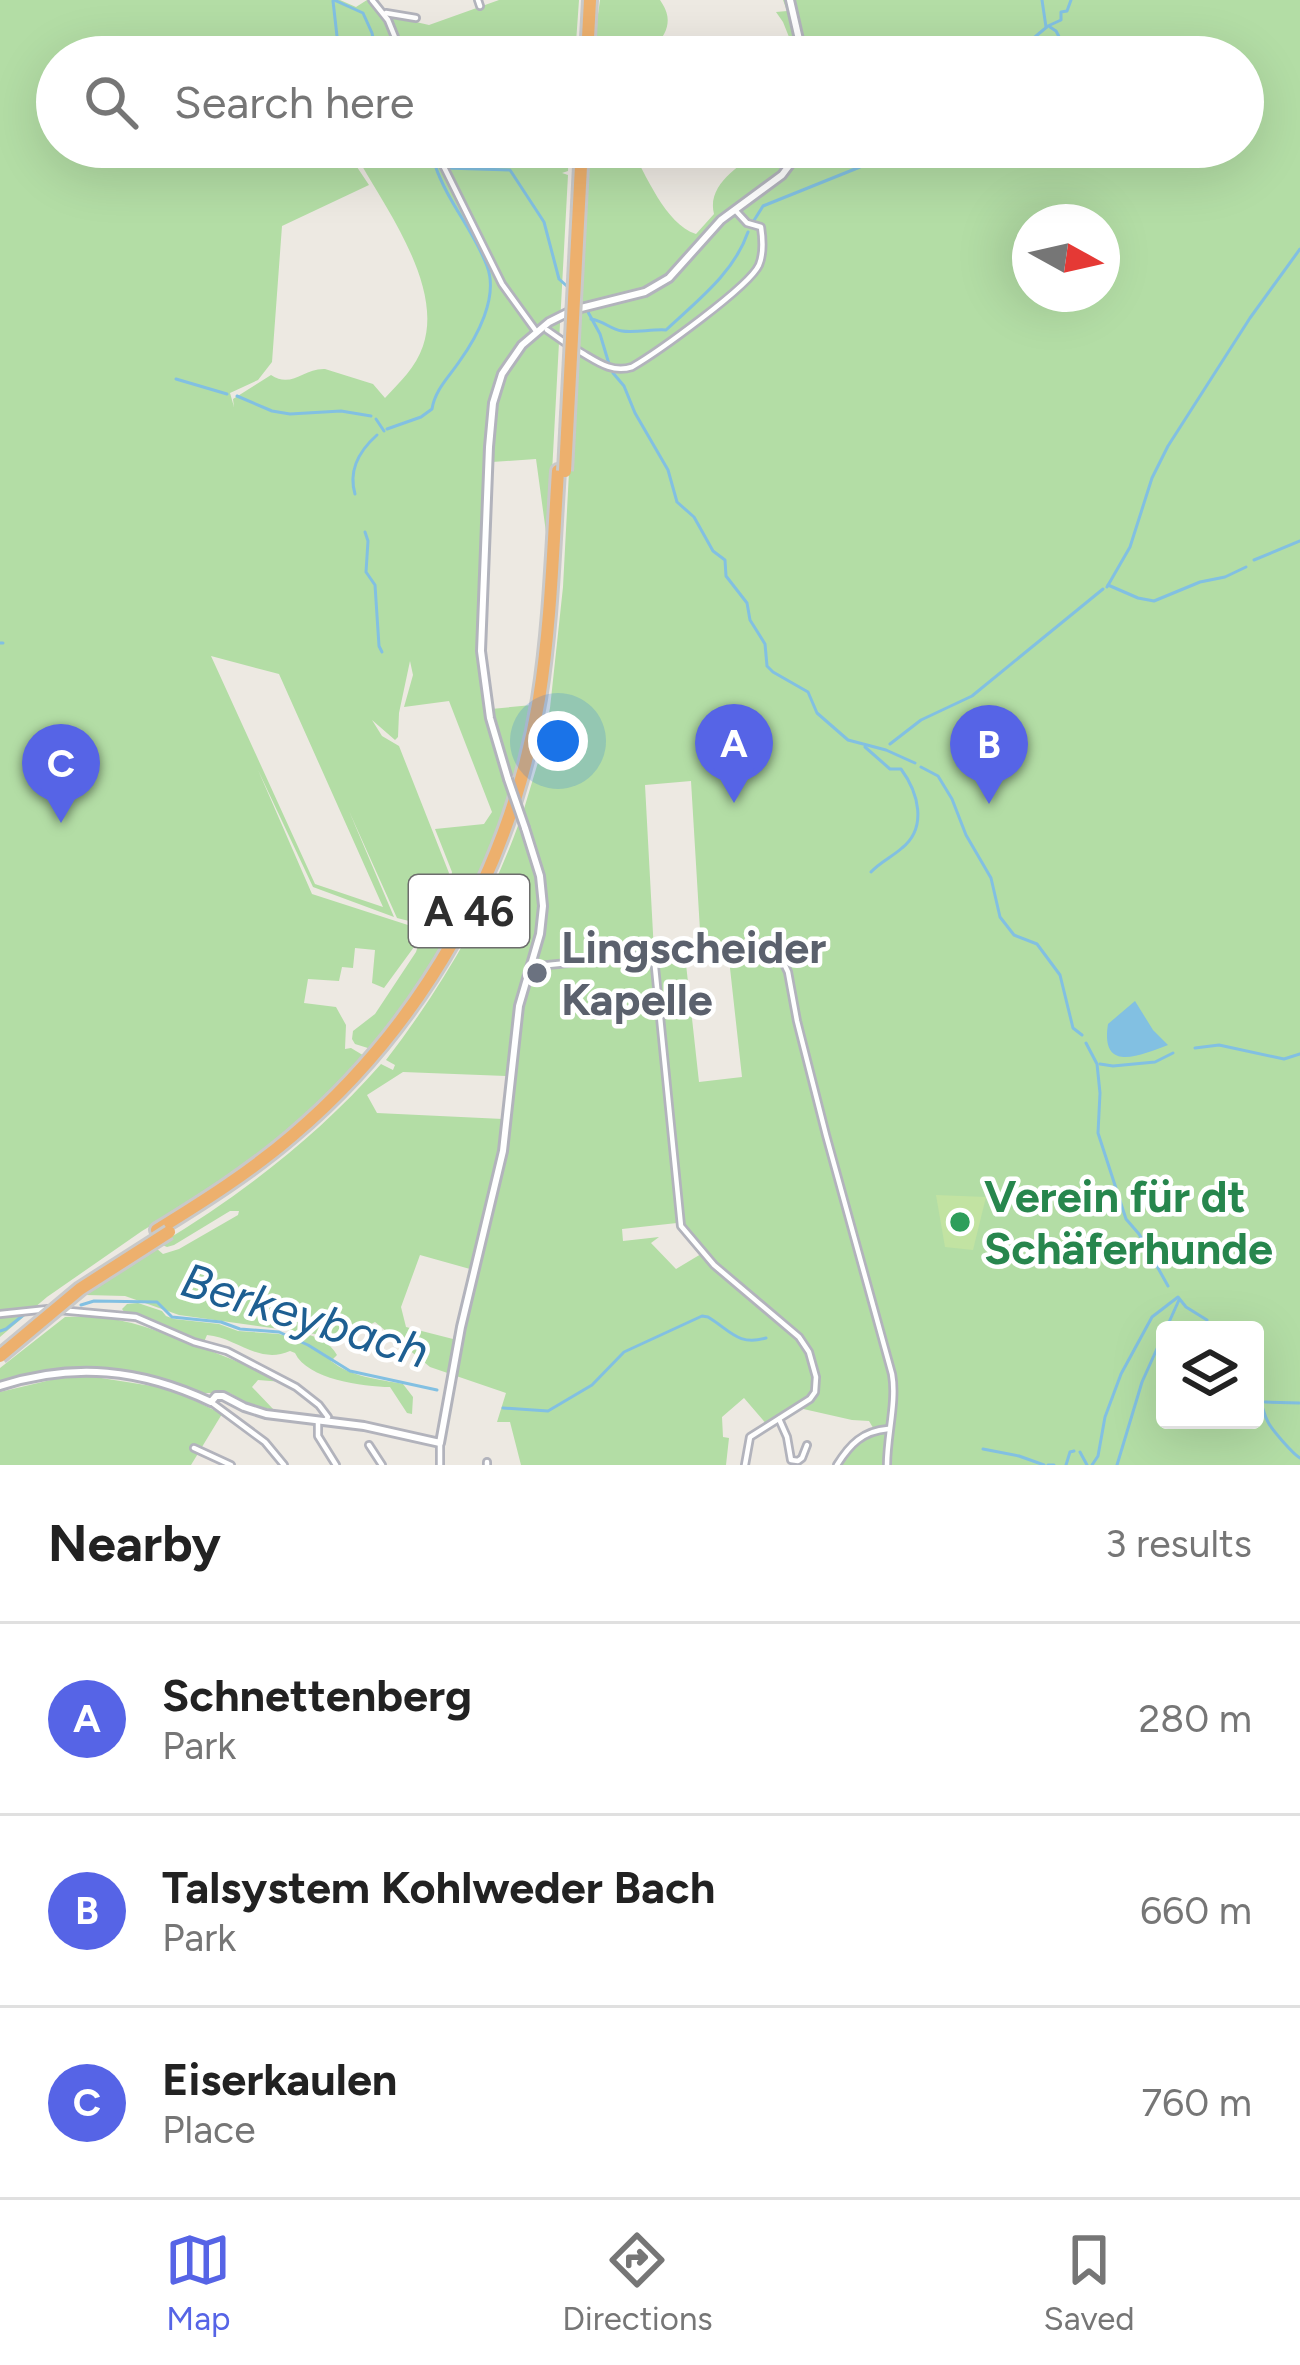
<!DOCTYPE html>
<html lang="en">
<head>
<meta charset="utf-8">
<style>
  :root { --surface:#fff; --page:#f2f2f2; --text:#222; --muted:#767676; --line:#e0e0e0; --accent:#5664e6 }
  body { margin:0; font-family:Figtree,sans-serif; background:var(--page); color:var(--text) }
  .controls { position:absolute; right:36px; bottom:36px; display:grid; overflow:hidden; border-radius:12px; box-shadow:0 12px 48px #0002 }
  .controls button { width:108px; height:108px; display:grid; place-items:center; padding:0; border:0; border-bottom:3px solid var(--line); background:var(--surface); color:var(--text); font:60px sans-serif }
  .compass { position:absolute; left:1012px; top:204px; width:108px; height:108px; border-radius:50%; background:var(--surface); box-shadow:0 12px 48px #0002; rotate:98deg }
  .you { position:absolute; left:558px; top:741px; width:42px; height:42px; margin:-30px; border:9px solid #fff; border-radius:50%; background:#1a73e8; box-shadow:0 0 0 18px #1a73e833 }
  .badge { display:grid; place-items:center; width:78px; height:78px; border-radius:50%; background:var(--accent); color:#fff; font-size:39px; font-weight:700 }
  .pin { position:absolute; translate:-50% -99px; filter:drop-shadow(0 3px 6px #0008) }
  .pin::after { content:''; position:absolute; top:63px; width:42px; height:36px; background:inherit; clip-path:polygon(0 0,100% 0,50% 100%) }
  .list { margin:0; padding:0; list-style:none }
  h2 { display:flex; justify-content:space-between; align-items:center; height:156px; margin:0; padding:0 48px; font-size:51px }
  h2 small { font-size:39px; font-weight:400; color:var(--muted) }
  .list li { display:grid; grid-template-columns:78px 1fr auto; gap:36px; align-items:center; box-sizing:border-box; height:192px; padding:0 48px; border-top:3px solid var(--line) }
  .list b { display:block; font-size:45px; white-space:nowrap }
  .list p { margin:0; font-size:39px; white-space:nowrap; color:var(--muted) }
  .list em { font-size:39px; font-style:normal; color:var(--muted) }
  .icon { flex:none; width:66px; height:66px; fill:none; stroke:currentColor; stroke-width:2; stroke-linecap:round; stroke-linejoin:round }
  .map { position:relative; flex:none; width:1300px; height:1465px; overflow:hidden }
  .search { position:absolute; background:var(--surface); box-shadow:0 12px 48px #0002; left:36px; right:36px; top:36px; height:132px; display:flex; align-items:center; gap:30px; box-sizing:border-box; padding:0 42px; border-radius:66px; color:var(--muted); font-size:45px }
  .sheet { height:732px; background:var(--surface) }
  nav { display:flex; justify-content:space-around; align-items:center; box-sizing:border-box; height:168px; border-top:3px solid var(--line); background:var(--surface); font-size:33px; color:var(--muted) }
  nav a { display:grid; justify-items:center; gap:6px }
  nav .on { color:var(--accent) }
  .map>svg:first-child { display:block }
  .green { fill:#b3dda5; fill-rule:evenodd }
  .pitch { fill:#c2e3a2 }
  .water { fill:#82c0e2 }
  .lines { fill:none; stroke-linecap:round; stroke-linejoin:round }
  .stream { stroke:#82c0e2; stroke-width:3 }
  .minor-casing { stroke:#b2b3bc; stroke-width:10 }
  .tertiary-casing { stroke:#b2b3bc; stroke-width:12 }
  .motorway-casing { stroke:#c9c9c9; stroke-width:18 }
  .minor { stroke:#fff; stroke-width:4.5 }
  .tertiary { stroke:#fff; stroke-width:6 }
  .motorway { stroke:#edb06d; stroke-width:12 }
  .tertiary-bridge-casing { stroke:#b2b3bc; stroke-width:12; stroke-linecap:butt }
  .motorway-bridge-casing { stroke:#c9c9c9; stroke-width:18; stroke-linecap:butt }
  .tertiary-bridge { stroke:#fff; stroke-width:6 }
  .motorway-bridge { stroke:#edb06d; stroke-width:12 }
  .worship-dot { fill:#6b7280; stroke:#fff; stroke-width:4.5 }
  .leisure-dot { fill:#2e9e5b; stroke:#fff; stroke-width:4.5 }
  .labels { text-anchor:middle; stroke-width:9; stroke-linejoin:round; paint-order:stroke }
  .shield { fill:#fff; stroke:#6d6d6d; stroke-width:3 }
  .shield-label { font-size:42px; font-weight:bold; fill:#2e2e2e }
  .worship-label { font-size:45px; font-weight:bold; fill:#5b616d; stroke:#fff; text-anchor:start }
  .leisure-label { font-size:45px; font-weight:bold; fill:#27864d; stroke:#fff; text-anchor:start }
  .water-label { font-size:48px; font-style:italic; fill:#1e5f92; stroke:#fff }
</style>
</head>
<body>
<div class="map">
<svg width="1300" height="1465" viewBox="0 0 1300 1465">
  <rect width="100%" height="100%" fill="#ede9e2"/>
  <g class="green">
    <path d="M0,0H340L356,7L367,0L383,18L394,17L429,25L499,0H579L575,57H57V147H569L568,171L562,173L568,175L548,547L536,459L492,462L486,580L479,581C478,631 479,679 489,728C492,746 509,785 509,799C509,813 498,831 494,843C464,919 422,986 371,1049L355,1044L352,1039L353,1031L375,1014L416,952L423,930L449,888L452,872L435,829L484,824L492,812L449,701L404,707L413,675L410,661L399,713L398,737L395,740L372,720L382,736L399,746L449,873L445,885L421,924L397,918L349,811L394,917L313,887L258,770L312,894L411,926L417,932L414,947L384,988L372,983L375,950L355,948L353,968L342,967L339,981L308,979L304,1003L336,1007L346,1025L345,1049L351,1048L366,1057L295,1127L231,1177L142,1231L47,1297L0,1337ZM361,164C389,213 443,288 423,346C416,367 400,382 385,398L373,384L325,369C303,368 292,389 271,375L233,399L234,407L230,393L258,380L272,362L282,226L369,185L357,167ZM211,656L279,674L383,907L315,884Z"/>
    <path d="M600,0H660C677,24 663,38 646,57H592Z"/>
    <path d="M783,0H1300V1465H841L852,1447L875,1431L869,1421L852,1420L799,1408L769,1427L744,1398L722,1417L723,1437L729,1438L726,1465H521L510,1422H497L506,1393L430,1367L375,1322L344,1338L179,1315L125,1296L86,1295L156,1248L163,1254L179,1249L238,1215L239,1211H230L174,1245L167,1247L160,1244C241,1195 318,1136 381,1064L393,1070L395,1065L386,1060C442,987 488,909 519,823L524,833L528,820L524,809L539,759L550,708L563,587L586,147H630C646,174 665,224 696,234L714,214C706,183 744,162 767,147H1243V57H797L783,22L776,12L787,11ZM1030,222H1102V294H1030ZM691,781L701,947L654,952L645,785ZM728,950L742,1077L699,1082L685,955ZM403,1072L506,1076L503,1119L377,1113L367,1095ZM677,1223L683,1235L701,1254L676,1269L651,1243L659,1237L623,1241L622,1229ZM420,1255L470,1269L453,1339L406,1327L401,1307ZM1165,1330H1255V1420H1165Z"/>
    <path d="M532,705L514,784L491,709Z"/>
    <path d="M138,1303L162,1311L166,1316L174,1319L219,1324L238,1331L279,1334L295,1339L302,1333C316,1336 330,1342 337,1355L331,1361C351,1377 378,1379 403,1384L413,1397L412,1414L407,1413L390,1387C363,1387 307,1379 295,1353L290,1351C258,1365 236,1337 207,1335L204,1342L156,1321L125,1313L122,1309L127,1304Z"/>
    <path d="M65,1317C117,1315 138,1324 185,1341C219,1354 250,1366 283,1382L258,1380L252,1387L274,1410L247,1404L230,1393H201L168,1381L115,1371L59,1368L0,1382V1368Z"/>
    <path d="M76,1374L171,1389L222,1414L191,1465H0V1392Z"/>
  </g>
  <path class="pitch" d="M936,1195L986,1197L973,1250L945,1247Z"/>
  <path class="water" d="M1135,1001L1153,1030L1168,1045C1141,1055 1100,1074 1108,1024Z"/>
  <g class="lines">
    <g class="stream">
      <path d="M334,0L363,13L372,33L377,57"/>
      <path d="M1042,0L1046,27"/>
      <path d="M1050,27L1056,31L1065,48L1082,57"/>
      <path d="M316,57L338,45L333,1"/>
      <path d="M1011,57L1048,26L1061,20V12L1067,11L1071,0"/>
      <path d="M400,147L421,160L436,165"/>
      <path d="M445,168L510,170L544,222L559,279L569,288"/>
      <path d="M753,222L763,206L860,167L891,147"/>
      <path d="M588,312L600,334L609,364"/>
      <path d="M591,319C604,321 610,329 622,331C635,333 652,329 666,330C697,301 734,273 748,232"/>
      <path d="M613,373L624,386L635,413L668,470L677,502L694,517L713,551L725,560L726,576L747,603L750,620L765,644L767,666L773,672L808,692L817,713L848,740L886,750L915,763"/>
      <path d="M176,379L227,394"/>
      <path d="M237,396L272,411L290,414L341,411L371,416"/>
      <path d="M376,419L384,431"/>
      <path d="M387,429L421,417L432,409C435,390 448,378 459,362C477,337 499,297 487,266C474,231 447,201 435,165"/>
      <path d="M355,494C348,470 359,451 377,435"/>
      <path d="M365,532L368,541L366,572L375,585L379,646L382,652"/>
      <path d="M1254,560L1300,541"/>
      <path d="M1108,585L1138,598L1154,601L1200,582L1225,577L1246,567"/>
      <path d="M1107,587L1130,547L1152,478L1168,446L1250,318L1300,249"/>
      <path d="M0,643H3"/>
      <path d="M890,744L921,720L972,696L1103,589"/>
      <path d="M865,747L890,769H901C918,792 928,827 902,848C892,857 880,862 871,872"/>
      <path d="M921,767L938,776L952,799L966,835L991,878L1000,917L1014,935L1037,944L1060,975L1073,1028L1082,1035"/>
      <path d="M1086,1043L1097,1064L1100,1093L1098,1133L1126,1219L1139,1234L1168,1286"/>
      <path d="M1195,1048L1219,1045L1284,1059L1300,1054"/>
      <path d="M1100,1064L1113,1066L1155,1062L1173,1053"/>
      <path d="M81,1305L94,1301L157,1302L172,1317L221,1322L240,1329L279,1332L308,1345L350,1371L437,1390"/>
      <path d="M1218,1326L1221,1330"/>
      <path d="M0,1331L6,1329L26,1313"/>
      <path d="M1255,1396C1264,1404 1262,1411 1268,1422C1272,1430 1293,1454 1300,1458"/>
      <path d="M1265,1402L1299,1403"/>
      <path d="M503,1408L548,1411L592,1385L624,1352L702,1316L708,1317C731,1331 738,1346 766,1338"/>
      <path d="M983,1449L1019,1456L1044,1465"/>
      <path d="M1080,1452L1087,1465"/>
      <path d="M1048,1465H1054"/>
      <path d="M1066,1465L1070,1452L1074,1451"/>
      <path d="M1092,1465L1098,1456L1105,1417L1121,1374L1152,1317L1178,1297L1186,1307L1207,1320"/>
      <path d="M1117,1465L1142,1382L1179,1300"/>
    </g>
    <g class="minor-casing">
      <g id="minor">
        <path d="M372,0L388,20L403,57"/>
        <path d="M478,0L480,6"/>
        <path d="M386,13L416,18"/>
        <path d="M434,147L502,284L536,331"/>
        <path d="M547,330L567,344"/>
        <path d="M577,350C595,360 611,374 632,367C656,353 749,287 759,265C764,253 763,240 761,227L747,223L736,211"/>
        <path d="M654,957L681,1226L714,1265L799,1337L809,1352L816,1377L815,1392L810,1399L750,1437L745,1465"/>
        <path d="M532,964L538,966L767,943L776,947L788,972L797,1021L826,1135L892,1374C897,1401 887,1435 887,1465"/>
        <path d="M59,1310L136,1317L194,1342L227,1351L296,1387L319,1405L328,1417L326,1420"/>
        <path d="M0,1314L48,1309"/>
        <path d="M211,1402L265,1442L284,1465"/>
        <path d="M779,1419L787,1437L791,1460L798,1461L802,1458L807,1445"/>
        <path d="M318,1421V1436L336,1465"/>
        <path d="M440,1443V1465"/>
        <path d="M369,1445L382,1465"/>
        <path d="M194,1448L231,1465"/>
        <path d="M487,1465V1462"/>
        <path d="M837,1465C850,1444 863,1431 888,1429"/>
      </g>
    </g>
    <g class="tertiary-casing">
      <g id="tertiary">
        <path d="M790,0L803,57"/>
        <path d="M508,779L490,718L481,651L489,447L493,403L502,374L522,345L549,322L573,310L645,292L669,278L721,220L782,175L803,147"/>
        <path d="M0,1386C74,1362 141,1369 211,1402L216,1396H223L244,1407L266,1414L364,1426L440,1443L461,1327L503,1151L519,1006L540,934L543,906L540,876L525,828"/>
      </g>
    </g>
    <g class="motorway-casing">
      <g id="motorway">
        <path d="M587,57L590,0"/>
        <path d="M157,1230C204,1201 250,1172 292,1136C423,1025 511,868 539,699C551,624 553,547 558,471"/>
      </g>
    </g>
    <use href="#minor" class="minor"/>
    <use href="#tertiary" class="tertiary"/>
    <use href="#motorway" class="motorway"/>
    <g class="tertiary-bridge-casing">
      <path id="tertiary-bridge" d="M508,779L525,828"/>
    </g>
    <g class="motorway-bridge-casing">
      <g id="motorway-bridge">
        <path d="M565,471L582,147"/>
        <path d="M0,1356L80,1289L169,1232"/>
      </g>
    </g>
    <use href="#tertiary-bridge" class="tertiary-bridge"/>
    <use href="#motorway-bridge" class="motorway-bridge"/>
  </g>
  <circle class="worship-dot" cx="537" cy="973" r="12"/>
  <circle class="leisure-dot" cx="960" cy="1222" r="12"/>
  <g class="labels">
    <rect class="shield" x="409" y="875" width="120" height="72" rx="9"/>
    <g class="shield-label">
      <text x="469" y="926">A 46</text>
    </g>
    <g class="worship-label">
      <text x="561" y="963">Lingscheider<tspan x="561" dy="52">Kapelle</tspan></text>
    </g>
    <g class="leisure-label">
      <text x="984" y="1212">Verein für dt<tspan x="984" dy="52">Schäferhunde</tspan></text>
    </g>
    <g class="water-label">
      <text transform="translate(305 1315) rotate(17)" y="17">Berkeybach</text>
    </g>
  </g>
</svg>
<div class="controls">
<button><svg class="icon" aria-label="layers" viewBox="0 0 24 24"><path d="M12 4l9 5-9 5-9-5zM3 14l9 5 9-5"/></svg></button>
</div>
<svg class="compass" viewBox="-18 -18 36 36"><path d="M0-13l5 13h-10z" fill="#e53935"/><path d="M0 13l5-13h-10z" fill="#767676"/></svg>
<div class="you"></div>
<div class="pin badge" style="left:734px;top:803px">A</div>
<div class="pin badge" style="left:989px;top:804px">B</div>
<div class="pin badge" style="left:61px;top:823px">C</div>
<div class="search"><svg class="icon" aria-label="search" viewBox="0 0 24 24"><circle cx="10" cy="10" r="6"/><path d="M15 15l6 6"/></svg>Search here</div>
</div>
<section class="sheet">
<h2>Nearby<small>3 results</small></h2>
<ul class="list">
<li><span class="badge">A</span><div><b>Schnettenberg</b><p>Park</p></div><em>280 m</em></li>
<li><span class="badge">B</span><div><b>Talsystem Kohlweder Bach</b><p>Park</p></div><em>660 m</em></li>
<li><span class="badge">C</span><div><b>Eiserkaulen</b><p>Place</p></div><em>760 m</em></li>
</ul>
</section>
<nav>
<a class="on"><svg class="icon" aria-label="map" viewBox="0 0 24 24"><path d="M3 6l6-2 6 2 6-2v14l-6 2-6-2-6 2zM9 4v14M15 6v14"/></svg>Map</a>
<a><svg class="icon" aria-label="directions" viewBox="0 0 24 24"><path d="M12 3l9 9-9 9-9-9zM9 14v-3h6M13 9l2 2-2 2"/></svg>Directions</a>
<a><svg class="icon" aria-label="saved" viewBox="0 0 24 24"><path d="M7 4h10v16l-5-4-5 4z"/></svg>Saved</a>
</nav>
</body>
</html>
